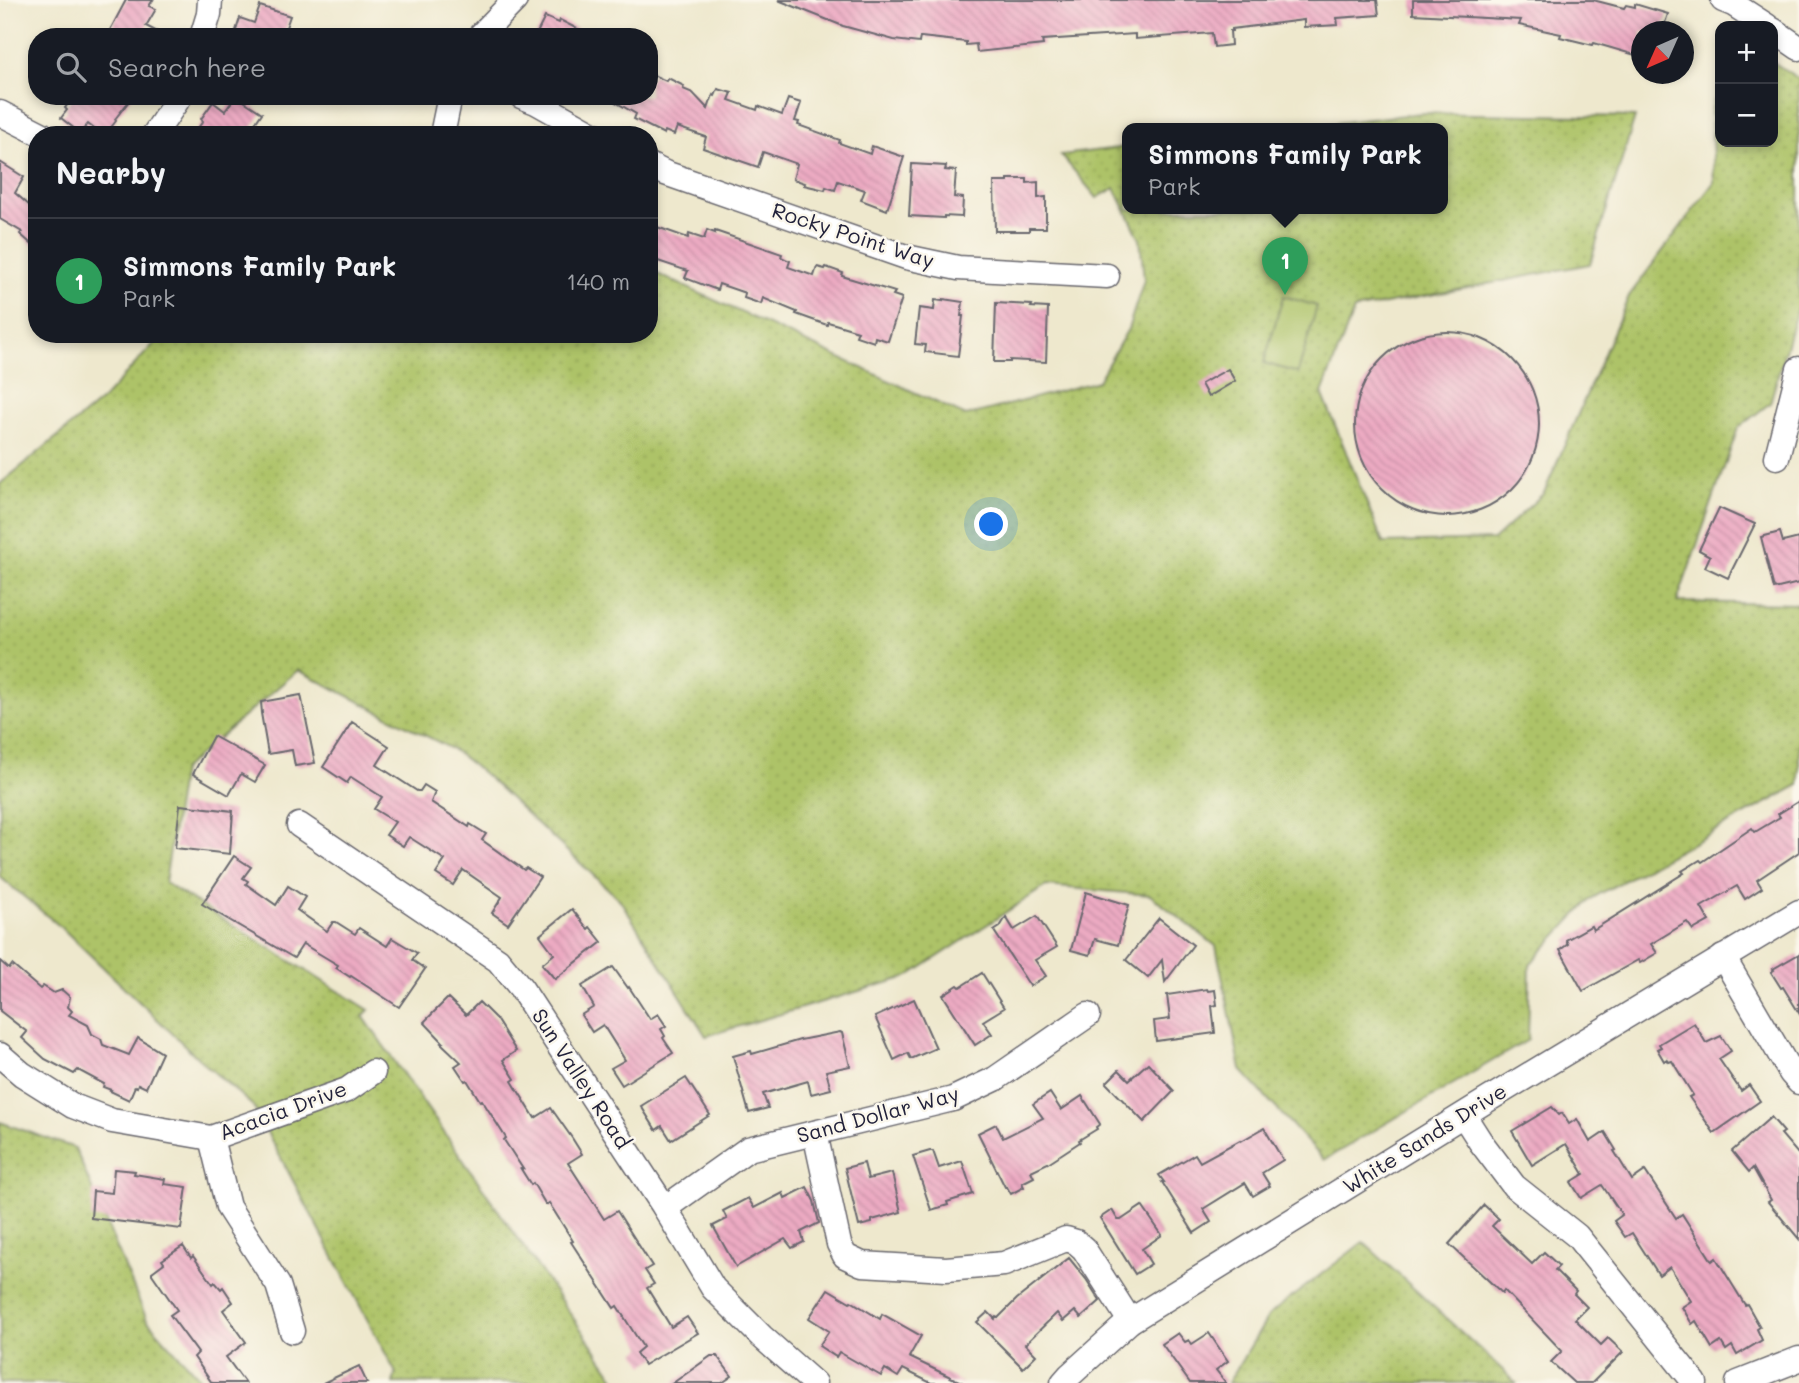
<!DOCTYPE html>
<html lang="en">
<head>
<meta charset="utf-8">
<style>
  :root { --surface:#171b24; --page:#242831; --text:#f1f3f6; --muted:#9ea1a6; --line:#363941; --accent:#d1495b }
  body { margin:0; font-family:Mali,sans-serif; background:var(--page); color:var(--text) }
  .controls { position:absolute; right:21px; top:21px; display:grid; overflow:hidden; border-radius:14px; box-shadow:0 4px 10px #0003 }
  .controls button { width:63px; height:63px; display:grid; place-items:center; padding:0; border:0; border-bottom:2px solid var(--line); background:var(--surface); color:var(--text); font:35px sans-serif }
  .compass { position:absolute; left:1631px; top:21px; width:63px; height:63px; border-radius:50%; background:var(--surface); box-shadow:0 4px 10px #0003; rotate:225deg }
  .you { position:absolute; left:992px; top:525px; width:24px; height:24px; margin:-18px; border:5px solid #fff; border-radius:50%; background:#1a73e8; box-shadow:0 0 0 10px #1a73e833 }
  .badge { display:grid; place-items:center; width:46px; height:46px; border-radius:50%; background:var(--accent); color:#fff; font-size:23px; font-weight:700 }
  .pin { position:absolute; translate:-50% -58px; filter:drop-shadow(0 2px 4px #0008) }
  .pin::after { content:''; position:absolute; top:37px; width:24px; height:21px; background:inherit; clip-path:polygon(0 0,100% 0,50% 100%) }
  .popup { position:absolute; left:1122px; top:123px; width:326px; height:91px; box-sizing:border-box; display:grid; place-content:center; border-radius:14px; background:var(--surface); filter:drop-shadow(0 2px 5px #0005); font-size:23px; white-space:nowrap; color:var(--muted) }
  .popup b { font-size:26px; color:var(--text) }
  .popup::after { content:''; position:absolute; left:50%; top:100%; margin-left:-14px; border:14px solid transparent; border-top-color:var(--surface) }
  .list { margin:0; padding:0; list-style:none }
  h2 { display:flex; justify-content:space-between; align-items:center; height:91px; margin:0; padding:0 28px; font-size:30px }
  h2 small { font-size:23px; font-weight:400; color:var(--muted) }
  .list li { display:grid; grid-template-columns:46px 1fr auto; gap:21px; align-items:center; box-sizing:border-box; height:126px; padding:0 28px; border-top:2px solid var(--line) }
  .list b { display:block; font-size:26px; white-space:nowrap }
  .list p { margin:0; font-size:23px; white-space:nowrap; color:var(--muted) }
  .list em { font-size:23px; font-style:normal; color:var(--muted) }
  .icon { flex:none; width:38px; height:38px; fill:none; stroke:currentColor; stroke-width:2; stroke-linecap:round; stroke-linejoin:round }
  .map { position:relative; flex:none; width:1799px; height:1383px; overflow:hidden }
  .search { position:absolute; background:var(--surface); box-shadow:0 4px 10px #0003; left:28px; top:28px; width:630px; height:77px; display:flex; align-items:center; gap:18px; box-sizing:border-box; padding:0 24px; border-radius:28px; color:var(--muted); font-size:26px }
  .panel { position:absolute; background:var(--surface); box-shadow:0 4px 10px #0003; left:28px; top:126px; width:630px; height:217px; border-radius:28px }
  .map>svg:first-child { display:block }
  .grass { fill:url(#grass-dots); stroke:#687251; stroke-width:2 }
  .garden { fill:#adc367; stroke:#687251; stroke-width:2 }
  .building { fill:url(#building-back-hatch) }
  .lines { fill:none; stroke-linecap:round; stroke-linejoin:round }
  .minor-casing { stroke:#69676e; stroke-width:27 }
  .minor { stroke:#fff; stroke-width:24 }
  .labels { text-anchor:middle; stroke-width:5; stroke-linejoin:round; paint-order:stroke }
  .street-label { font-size:21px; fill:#22223b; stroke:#fbf7ec }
</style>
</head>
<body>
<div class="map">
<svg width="1799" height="1383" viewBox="0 0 1799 1383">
  <defs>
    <pattern id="grass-dots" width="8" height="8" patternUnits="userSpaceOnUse" patternTransform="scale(1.75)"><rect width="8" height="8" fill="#adc367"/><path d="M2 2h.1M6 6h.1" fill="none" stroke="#95a75a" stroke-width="1.8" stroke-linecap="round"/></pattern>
    <pattern id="building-back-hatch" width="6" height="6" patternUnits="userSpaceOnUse" patternTransform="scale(1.75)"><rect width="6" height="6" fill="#ecaac2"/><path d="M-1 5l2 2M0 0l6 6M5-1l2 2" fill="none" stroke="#ca92a8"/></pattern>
  </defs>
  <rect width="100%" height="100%" fill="#fbf7ec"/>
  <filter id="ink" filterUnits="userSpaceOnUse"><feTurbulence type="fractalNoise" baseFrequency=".0143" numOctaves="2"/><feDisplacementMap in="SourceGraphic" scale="14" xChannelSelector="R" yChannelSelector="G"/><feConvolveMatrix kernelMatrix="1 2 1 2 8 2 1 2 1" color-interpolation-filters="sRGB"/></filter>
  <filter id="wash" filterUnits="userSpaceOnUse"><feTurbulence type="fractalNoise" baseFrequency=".00686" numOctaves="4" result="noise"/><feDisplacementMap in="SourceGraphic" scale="28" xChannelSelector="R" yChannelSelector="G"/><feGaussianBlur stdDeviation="1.57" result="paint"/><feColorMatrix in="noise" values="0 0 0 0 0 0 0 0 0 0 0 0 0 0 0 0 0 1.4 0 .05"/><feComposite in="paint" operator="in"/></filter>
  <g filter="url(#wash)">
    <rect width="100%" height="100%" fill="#eee8cd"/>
    <g class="grass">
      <path d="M1773,62L1799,79V302L1770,403L1738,428L1677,602L1799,604V785L1592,898L1530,964L1528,1040L1324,1160L1241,1070L1216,946L1150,895L1046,886L907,977L706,1036L620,900L484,774L452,749L298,670L182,770L165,883L369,1010L363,1016L615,1378L620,1383H393L396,1373L253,1106L199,1059L62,928L0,877V484L103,399L163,334H649V270L966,416L1098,381L1128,329L1144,280L1140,239L1115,188L1097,198L1061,155L1127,147L1128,209H1442V129H1286L1421,113L1635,117L1590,264L1354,310L1322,393L1383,543L1493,540L1544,493L1629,296L1714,182L1711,111L1720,81V142H1773Z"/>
      <path d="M0,1122L75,1148L147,1320L204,1383H0Z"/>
      <path d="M1363,1242L1507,1374L1516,1383H1228L1270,1314Z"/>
    </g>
    <path class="garden" d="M1283,296L1317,306L1298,373L1264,363Z"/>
    <g id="blocks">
      <g class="building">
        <path d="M126,0H153L149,6L156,9L146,26L167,37H123L110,30Z"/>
        <path d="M778,0H1377L1379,15L1337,18L1338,25L1304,27V20L1232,29V31H1230L1231,45L1214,47L1212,33L1135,39V34L1042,40L1043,45L977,52L976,44L966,45V42L921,37H920L919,43L894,40L843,26Z"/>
        <path d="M1413,0H1593L1624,8L1626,5L1635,7V4L1668,14L1662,32H1642V57L1594,43L1593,45L1560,37L1561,34L1519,25L1521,20L1413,14Z"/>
        <path d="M260,6L290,16L284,33L287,34V37H234L240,18L254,23Z"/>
        <path d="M545,17L559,23L560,20L593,37H535Z"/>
        <path d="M653,75L666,81L668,78L684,86L683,89L693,93L708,109L713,95L715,96L718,89L732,93L729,100L757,110L758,106L782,115L788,99L801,103L795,121L799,122L798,125L840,140L839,143L870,154L872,146L904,157L887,210L861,200L865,190L838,181L835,190L826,187L825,190L804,185L805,183L793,179L797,164L763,152L758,167L703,148L706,137L677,127L674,135L665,131L664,134L634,119L636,114L605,96H649V82Z"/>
        <path d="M74,96H133L115,119L116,121L105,135H102L88,124L80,133L61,118L67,110L65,108Z"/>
        <path d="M236,96L262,113L247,135H193L203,121L201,119L213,102L225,111Z"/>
        <path d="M0,162L24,177L15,193L37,212V249L20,234L22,232L0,219Z"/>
        <path d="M912,164L946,166L945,170L956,171L954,197L963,198L962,217L944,216V218L909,216Z"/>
        <path d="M1008,179H1027V183L1038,182V198L1046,197V228H1029V231H995L994,182H1008Z"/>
        <path d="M657,227L688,238L689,234L704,239L707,230L715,233V231L782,254L781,257L790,261L788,267L814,276L817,267L825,269L826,267L843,273L842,276L895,292L893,295L902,298L888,341L875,337L874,342L856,336L858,331L828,322L827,325L810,319L796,314L797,312L763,298L761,304L744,298L745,293L719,284L717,290L685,278L688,271L649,258V237L653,239Z"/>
        <path d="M943,299L963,302L961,316H963L958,356L925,352L926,345L915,344L919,308L934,310L935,300L943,301Z"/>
        <path d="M996,303L1032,305L1031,307L1048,308L1046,362L1010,360V362H994Z"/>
        <circle cx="1447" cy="424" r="92"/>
        <path d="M1228,369L1235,381L1208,397L1201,384Z"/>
        <path d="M1719,508L1755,524L1728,578L1705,567L1710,556L1699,550Z"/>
        <path d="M1780,532L1783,542L1799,538V583L1774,589L1761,537Z"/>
        <path d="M301,695L315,763L295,766L292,750L268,754L261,713H262L261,702Z"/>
        <path d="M352,722L389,746L377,765L417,791H420L424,785L435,792L431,802L469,827L470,824L486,834L482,840L524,870L526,868L540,877L508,924L492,913L502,897L463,870L453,885L436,874L445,860L409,837L403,846L386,835L395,822L374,809L382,797L351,777L347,783L323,767Z"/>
        <path d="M213,736L265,765L255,782L241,774L229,795L193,774Z"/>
        <path d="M1799,801V852L1757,880L1762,888L1745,899L1737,886L1701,907L1709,921L1693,930L1687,922L1651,944L1657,953L1640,963L1638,960L1583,991L1560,950L1568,944L1566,940L1591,926L1593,930L1684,873L1682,871L1700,860L1702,862L1752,828L1755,832L1780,817L1778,814Z"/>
        <path d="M180,805L233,811L230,854L175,848Z"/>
        <path d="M234,856L251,867L243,878L248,881L246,884L276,905L288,886L305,897L297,910L327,931L333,922H336L355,934L359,928L387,946L392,938L417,953L412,960L425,969L399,1007L351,976L350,977L336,968L338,965L303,944L294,958L202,904Z"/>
        <path d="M1086,892L1129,905L1118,945L1095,939L1090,955L1071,950Z"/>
        <path d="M572,909L588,929L590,927L602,942L555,979L542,964L554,954L540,935Z"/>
        <path d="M1037,916L1057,947L1035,960L1046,976L1030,986L994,931L1000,927L1006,917L1014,930Z"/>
        <path d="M1159,918L1193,945L1165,982L1162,960L1148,978L1126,960Z"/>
        <path d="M1799,954V1013L1783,987L1781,988L1771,972L1774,970L1773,969Z"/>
        <path d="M0,961L9,969L12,965L40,989L43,986L54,993L62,990L70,997L68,1007L72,1011L69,1015L88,1025L92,1034L101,1039L103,1045L129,1055L138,1038L162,1053L146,1088L138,1084L137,1087L135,1086L129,1100L110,1091L111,1090L103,1087L104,1084L78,1070L74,1074L45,1059L22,1038L27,1032L0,1011Z"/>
        <path d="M613,967L628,988L629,987L650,1019L658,1014L666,1026L661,1029L665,1036L663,1038L673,1053L622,1085L611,1068L625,1060L603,1025L592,1032L581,1015L594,1007L582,986Z"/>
        <path d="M982,973L1004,1008L983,1021L992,1034L975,1045L943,995L958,985L960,987Z"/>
        <path d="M1207,989L1208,991L1215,990L1217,1005L1212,1006L1215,1033L1156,1041L1154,1021L1170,1019L1167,995Z"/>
        <path d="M448,998L466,1015L479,1002L496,1019L516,1051L503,1060L515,1079L512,1081L535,1118L551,1108L572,1138L582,1154L568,1163L604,1219L617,1211L652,1266L645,1270L654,1284L647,1288L671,1327L687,1317L698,1333L644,1365L636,1353L643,1347L617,1306L614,1308L571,1242L573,1241L549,1203L546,1205L533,1183L531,1185L521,1169H523L504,1140L506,1138L482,1100L480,1101L467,1080L465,1081L455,1066L461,1062L441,1043L443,1042L424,1022Z"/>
        <path d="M914,999L936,1048L911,1059L908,1053L894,1060L875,1017Z"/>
        <path d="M1694,1023L1706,1043L1721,1036L1731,1051L1719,1059L1741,1091L1749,1085L1760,1101L1714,1133L1689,1097L1693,1095L1672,1061L1669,1062L1667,1059L1664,1061L1657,1049L1661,1047L1659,1044Z"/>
        <path d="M840,1032L842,1033L850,1066L826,1071L831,1089L811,1094L808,1081L763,1094L768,1108L749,1113L733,1056L751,1051L752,1054L800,1040Z"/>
        <path d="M1148,1063L1174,1091L1144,1122L1106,1083L1119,1070L1129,1080Z"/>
        <path d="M686,1078L710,1115L671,1140L662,1126L656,1130L641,1106Z"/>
        <path d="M1050,1093L1061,1110L1082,1096L1100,1124L1096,1127L1097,1129L1079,1140L1080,1142L1048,1163L1031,1171L1034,1177L1022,1183L1024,1187L1011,1194L1007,1187H1005L978,1133L996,1124L1003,1138L1043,1118L1033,1104Z"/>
        <path d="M1552,1107L1559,1115L1562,1113L1569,1124L1577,1119L1590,1142L1605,1132L1616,1150L1614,1151L1632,1180L1645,1171L1676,1218L1682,1214L1712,1261L1716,1258L1745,1305L1747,1304L1760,1327L1757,1329L1762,1340L1737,1355L1732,1346L1726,1350L1721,1342L1712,1348L1696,1321L1692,1324L1682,1307L1691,1301L1670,1267L1659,1275L1632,1233L1625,1237L1614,1221L1622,1215L1602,1185L1581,1198L1571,1182L1584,1174L1566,1144L1532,1165L1512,1131Z"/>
        <path d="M1771,1117L1784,1132L1781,1134L1799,1155V1239L1768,1202L1771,1200L1753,1168L1749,1172L1732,1151Z"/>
        <path d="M1264,1128L1283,1160L1262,1173L1270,1186L1253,1196L1245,1183L1203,1209L1211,1222L1194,1233L1162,1182H1164L1159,1175L1195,1154L1200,1162L1240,1140L1241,1141Z"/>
        <path d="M930,1151H933L939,1168L962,1161L973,1194L947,1202L948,1205L931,1210L913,1156Z"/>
        <path d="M864,1163L868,1179L892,1173L901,1212L872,1220V1223L859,1226L845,1168Z"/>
        <path d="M114,1169L135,1171L134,1174L165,1179L164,1184L187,1187L181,1229L91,1218L93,1191L112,1193Z"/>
        <path d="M807,1187L814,1201L819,1223L801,1232L804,1242L792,1248L785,1239L736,1267L713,1226L727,1219L723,1211L748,1198L754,1208L783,1193L785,1198Z"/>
        <path d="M1484,1205L1499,1219L1492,1226L1532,1264L1544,1252L1559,1266L1555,1270L1576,1291L1574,1294L1587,1307L1575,1319L1601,1345L1608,1338L1623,1352L1592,1383H1574L1551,1362L1562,1351L1504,1290L1502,1293L1449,1244Z"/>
        <path d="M1142,1206L1162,1235L1142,1249L1151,1264L1135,1274L1100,1218L1112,1210L1118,1220H1121Z"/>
        <path d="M183,1246L191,1258L193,1256L213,1284L215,1282L221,1289L223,1287L233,1302L223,1310L246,1342L226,1357L245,1383H212L194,1357L198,1353L170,1315L177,1310L152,1274V1272L164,1263L162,1260Z"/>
        <path d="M1069,1258L1086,1279L1100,1301L1081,1318L1075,1311L1063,1321L1057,1313L1025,1344L1036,1355L1023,1368L977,1322L988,1312L995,1319L996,1317L998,1318L1017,1299Z"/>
        <path d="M828,1289L850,1302L851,1301L880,1319L882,1314L921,1336L909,1357L963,1383H931L903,1369L898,1377L885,1369L881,1376L839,1352L836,1357L819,1346L829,1331L809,1318Z"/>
        <path d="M1178,1333L1185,1342L1189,1340L1192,1344L1209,1333L1228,1361L1216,1370L1226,1383H1190L1162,1344Z"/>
        <path d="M711,1356H717L732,1376L722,1383H673Z"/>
        <path d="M359,1366L367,1383H323Z"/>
      </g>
    </g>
  </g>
  <g filter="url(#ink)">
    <use href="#blocks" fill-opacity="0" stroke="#69676e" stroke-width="2"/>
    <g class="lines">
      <g class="minor-casing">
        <g id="minor">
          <path d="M1723,0L1733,4L1767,26"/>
          <path d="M1773,30L1799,48"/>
          <path d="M202,37L209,14L210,0"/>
          <path d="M479,37L515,0"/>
          <path d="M521,96L536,102L595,135"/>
          <path d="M0,113L43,135"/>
          <path d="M154,135L180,96"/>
          <path d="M442,135L450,96"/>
          <path d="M649,165L665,173L906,257L958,268L1107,276"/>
          <path d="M1777,457L1799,369"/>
          <path d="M299,825L498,960L521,988L665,1208L713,1288L762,1337L814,1383"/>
          <path d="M1723,957L1791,1073L1799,1082"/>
          <path d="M0,1055L22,1074L73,1106L112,1121L211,1138L347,1090L373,1072"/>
          <path d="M1464,1116L1480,1141L1514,1186L1577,1236L1695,1383"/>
          <path d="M815,1133L839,1244L845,1256L862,1264L946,1269L1004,1264L1066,1239L1076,1242L1084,1249L1130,1321"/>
          <path d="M211,1138L228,1207L278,1285L292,1331"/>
          <path d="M665,1208L748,1149L953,1099L995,1079L1088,1015"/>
          <path d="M1063,1383L1070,1375L1130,1321L1489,1099L1799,912"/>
          <path d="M1738,1383L1799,1359"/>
        </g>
      </g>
      <use href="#minor" class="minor"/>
    </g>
  </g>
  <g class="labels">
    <g class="street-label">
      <text transform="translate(853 236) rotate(18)" y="7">Rocky Point Way</text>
      <text transform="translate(581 1079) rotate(57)" y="7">Sun Valley Road</text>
      <text transform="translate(283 1111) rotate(-20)" y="7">Acacia Drive</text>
      <text transform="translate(878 1115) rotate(-15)" y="7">Sand Dollar Way</text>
      <text transform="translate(1425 1139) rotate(-32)" y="7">White Sands Drive</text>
    </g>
  </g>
</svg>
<div class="controls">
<button>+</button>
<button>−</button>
</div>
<svg class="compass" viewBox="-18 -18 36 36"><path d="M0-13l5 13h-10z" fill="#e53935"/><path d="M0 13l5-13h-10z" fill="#9ea1a6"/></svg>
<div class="you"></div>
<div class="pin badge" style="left:1285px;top:295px;background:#2e9e5b">1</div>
<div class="popup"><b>Simmons Family Park</b>Park</div>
<div class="search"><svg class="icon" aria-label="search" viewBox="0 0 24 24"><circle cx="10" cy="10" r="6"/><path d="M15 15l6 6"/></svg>Search here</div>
<section class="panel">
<h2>Nearby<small></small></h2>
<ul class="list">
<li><span class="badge" style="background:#2e9e5b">1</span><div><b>Simmons Family Park</b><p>Park</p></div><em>140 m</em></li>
</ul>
</section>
</div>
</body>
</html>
